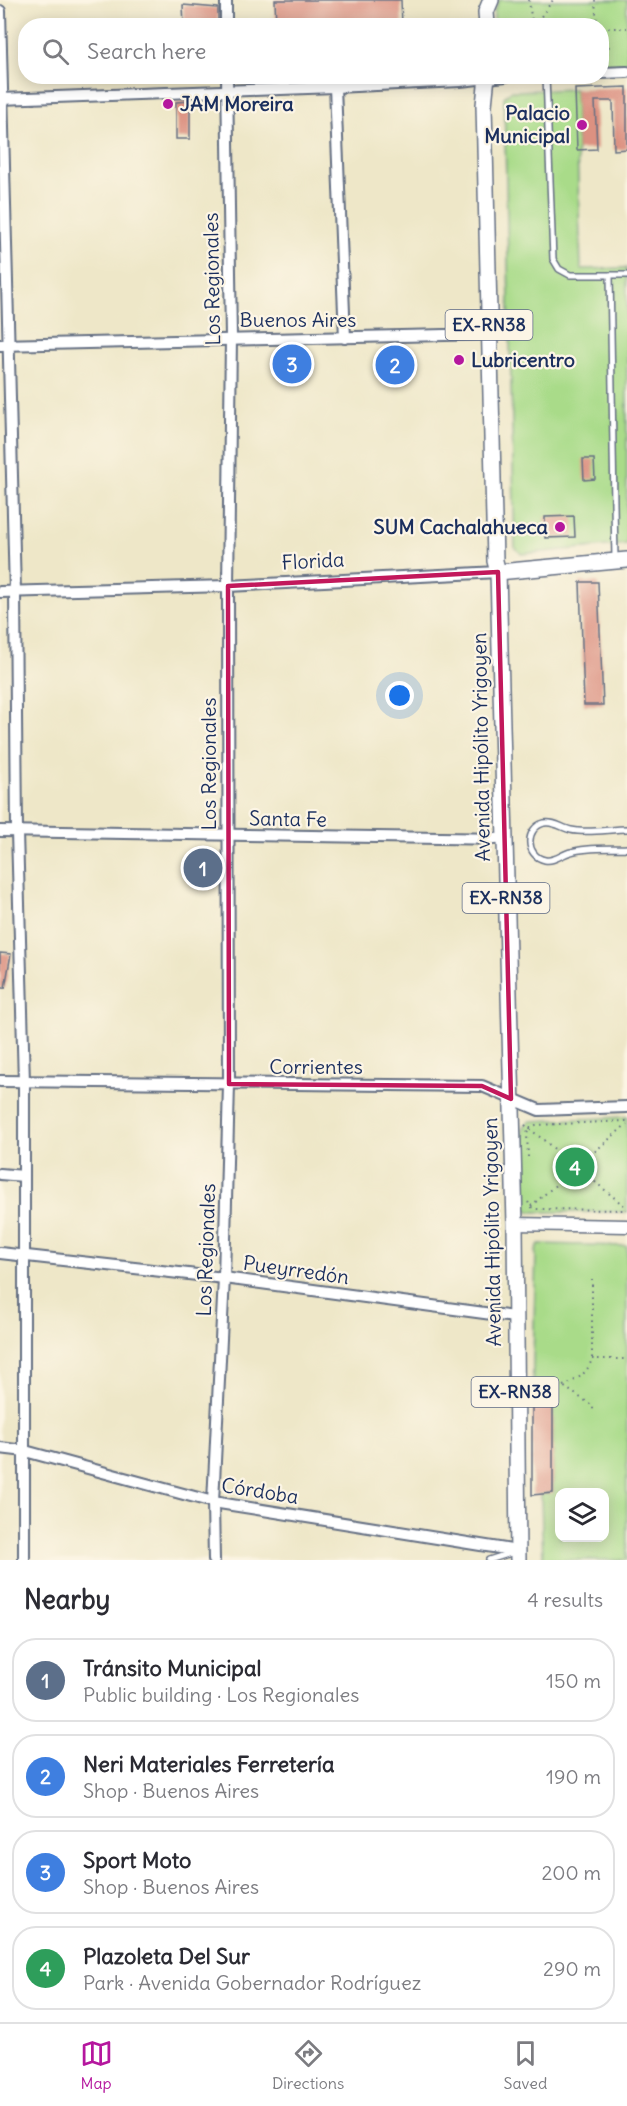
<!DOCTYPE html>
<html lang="en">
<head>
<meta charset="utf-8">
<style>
  :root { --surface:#fff; --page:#f2f2f3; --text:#2b2b33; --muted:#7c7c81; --line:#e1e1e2; --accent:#b5179e }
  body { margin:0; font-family:Delius,sans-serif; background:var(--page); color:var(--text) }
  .controls { position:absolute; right:18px; bottom:18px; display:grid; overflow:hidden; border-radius:12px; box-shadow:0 3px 15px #0003 }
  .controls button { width:54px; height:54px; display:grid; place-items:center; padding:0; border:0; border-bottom:2px solid var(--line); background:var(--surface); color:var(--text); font:30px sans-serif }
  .you { position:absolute; left:400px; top:696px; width:21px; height:21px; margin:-15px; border:4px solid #fff; border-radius:50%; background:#1a73e8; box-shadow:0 0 0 9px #1a73e833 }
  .badge { display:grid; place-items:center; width:39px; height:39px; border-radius:50%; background:var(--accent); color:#fff; font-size:20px; font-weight:700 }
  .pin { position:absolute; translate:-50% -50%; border:3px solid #fff; box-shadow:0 2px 6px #0006 }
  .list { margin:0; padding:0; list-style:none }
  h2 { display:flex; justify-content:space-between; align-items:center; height:78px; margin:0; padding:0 24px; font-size:26px }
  h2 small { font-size:20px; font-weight:400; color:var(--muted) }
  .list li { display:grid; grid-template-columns:39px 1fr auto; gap:18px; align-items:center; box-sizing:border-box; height:84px; margin:0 12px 12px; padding:0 12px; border:2px solid var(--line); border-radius:24px }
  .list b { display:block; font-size:22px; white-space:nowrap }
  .list p { margin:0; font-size:20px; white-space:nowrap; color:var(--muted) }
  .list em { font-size:20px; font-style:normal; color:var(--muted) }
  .icon { flex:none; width:33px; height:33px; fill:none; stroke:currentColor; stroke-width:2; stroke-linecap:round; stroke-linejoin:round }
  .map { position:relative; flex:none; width:627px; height:1560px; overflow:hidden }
  .search { position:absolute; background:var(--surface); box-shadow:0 3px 15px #0003; left:18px; right:18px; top:18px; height:66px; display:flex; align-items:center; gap:15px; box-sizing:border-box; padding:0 21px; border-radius:24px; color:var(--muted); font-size:22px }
  .sheet { height:462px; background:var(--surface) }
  nav { display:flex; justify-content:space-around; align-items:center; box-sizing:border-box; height:84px; border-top:2px solid var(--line); background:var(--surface); font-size:16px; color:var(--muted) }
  nav a { display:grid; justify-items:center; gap:3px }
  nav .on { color:var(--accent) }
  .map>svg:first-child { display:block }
  .green { fill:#a9db89; stroke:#628574; stroke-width:1.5; fill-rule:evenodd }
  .building { fill:#dc9181 }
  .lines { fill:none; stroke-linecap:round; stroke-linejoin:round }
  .service-casing { stroke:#656f83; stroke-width:8 }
  .minor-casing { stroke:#656f83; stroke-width:14 }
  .tertiary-casing { stroke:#656f83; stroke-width:15 }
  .primary-casing { stroke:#656f83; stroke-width:18 }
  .path { stroke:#656f83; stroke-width:2; stroke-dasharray:1.5 4.5; stroke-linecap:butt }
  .service { stroke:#fff; stroke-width:5 }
  .minor { stroke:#fff; stroke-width:10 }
  .tertiary { stroke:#fff; stroke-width:12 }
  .primary { stroke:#fff; stroke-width:15 }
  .marked { fill:none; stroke:#c2185b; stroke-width:4.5; stroke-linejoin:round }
  .poi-dot { fill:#b5179e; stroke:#fcf5e5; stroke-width:2 }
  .labels { text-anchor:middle; stroke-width:4.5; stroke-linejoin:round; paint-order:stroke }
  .shield { fill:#fcf5e5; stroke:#5e6a86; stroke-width:1.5 }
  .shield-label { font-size:18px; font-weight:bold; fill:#1b2f5e }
  .poi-label { font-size:20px; font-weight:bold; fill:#1b2f5e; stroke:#fcf5e5; text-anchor:start }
  .street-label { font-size:20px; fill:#1b2f5e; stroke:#fcf5e5 }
</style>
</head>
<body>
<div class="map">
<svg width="627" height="1560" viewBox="0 0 627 1560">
  <rect width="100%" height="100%" fill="#fcf5e5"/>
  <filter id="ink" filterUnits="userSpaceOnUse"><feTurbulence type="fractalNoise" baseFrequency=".0167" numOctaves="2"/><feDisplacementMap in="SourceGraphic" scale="12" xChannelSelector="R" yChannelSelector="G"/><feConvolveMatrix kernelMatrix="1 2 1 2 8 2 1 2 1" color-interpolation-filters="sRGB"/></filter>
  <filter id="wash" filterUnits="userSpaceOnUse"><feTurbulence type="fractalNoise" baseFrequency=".008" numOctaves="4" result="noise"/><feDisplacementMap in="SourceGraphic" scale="24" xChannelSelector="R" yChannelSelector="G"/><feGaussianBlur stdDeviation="1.35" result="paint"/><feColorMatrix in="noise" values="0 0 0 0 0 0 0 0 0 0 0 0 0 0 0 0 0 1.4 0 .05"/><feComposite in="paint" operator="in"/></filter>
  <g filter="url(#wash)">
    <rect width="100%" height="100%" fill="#eee7c8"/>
    <g class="green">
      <path d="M499,0H627V64H602V26L494,25V12Z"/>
      <path d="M575,89L581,269L627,268V544L522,554L515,548L504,97L511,91Z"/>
      <path d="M627,1117V1212H532L527,1210L524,1204L523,1130L525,1125L531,1121Z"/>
      <path d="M539,1244L627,1246V1560H543L541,1494L553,1492V1399H532L536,1251ZM560,1492H604V1538H560Z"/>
    </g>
    <g id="blocks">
      <g class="building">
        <path d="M275,0H401L402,26L276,24Z"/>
        <path d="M183,5L218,8V26H184Z"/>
        <path d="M627,87V149L614,150L613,101H595L597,149L577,150L575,89Z"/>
        <path d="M190,101V139H176V102Z"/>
        <path d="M583,459H594L595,479L584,480Z"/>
        <path d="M574,516L575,537L545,538V517Z"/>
        <path d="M580,582H598L603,705H584Z"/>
        <path d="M0,953L11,954L5,988H0Z"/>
        <path d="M553,1399V1493L532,1495V1400Z"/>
      </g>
    </g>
  </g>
  <g filter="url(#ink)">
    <use href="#blocks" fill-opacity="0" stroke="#656f83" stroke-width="1.5"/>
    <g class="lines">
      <g class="service-casing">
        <g id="service">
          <path d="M546,76L553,259L559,269L570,275H627"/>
          <path d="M610,275L615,560"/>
          <path d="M627,829C610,829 588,834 571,830C562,828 554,821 544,823C525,828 525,856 545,860C554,862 562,854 571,852C588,847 609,849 627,848"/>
          <path d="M489,1560L511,1553"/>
        </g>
      </g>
      <g class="minor-casing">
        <g id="minor">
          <path d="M226,0V26"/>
          <path d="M0,11L15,592L17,832L24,1082V1560"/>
          <path d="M602,73L627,72"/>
          <path d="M335,87L345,338"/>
          <path d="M0,99L335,87L460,81L506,76"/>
          <path d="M0,345L489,334"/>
          <path d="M0,592L228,586L498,572"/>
          <path d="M0,831L505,839"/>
          <path d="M0,1081L482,1086L539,1110L627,1107"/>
          <path d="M0,1174L24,1176"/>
          <path d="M0,1253L224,1278L514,1317"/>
          <path d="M0,1448L25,1451L213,1502L518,1551"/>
          <path d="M214,1560L213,1502L224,1278L229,1084L228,586L231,338L227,76"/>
        </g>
      </g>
      <g class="tertiary-casing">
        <path id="tertiary" d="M515,1224L627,1226"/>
      </g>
      <g class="primary-casing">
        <g id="primary">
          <path d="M487,26L486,12L491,0"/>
          <path d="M487,76L484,105L495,561L498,572L515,1224L518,1560"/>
          <path d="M498,572L627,560"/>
        </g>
      </g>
      <g class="path">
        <path d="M529,0L531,17L534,26"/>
        <path d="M595,0L597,26"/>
        <path d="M534,26L553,0"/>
        <path d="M602,28H627"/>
        <path d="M602,37C610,40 610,48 606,55L602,58"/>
        <path d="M525,1125L627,1208"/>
        <path d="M528,1157L527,1134L529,1128L536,1125L627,1121"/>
        <path d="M528,1202L531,1207L536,1209L627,1210"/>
        <path d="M531,1206L627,1124"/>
        <path d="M592,1359H626"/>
        <path d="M529,1382L563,1386L593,1406V1413"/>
        <path d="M563,1386C577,1380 587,1374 592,1359V1279"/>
      </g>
      <use href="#service" class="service"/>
      <use href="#minor" class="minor"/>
      <use href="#tertiary" class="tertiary"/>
      <use href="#primary" class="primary"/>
    </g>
  </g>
  <path class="marked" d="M498,572L511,1099L482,1086L229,1084L228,586Z"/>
  <g class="poi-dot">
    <circle cx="168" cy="104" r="6"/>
    <circle cx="582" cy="125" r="6"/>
    <circle cx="459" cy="360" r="6"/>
    <circle cx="560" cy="527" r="6"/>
  </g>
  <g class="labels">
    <g class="shield">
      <rect x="445.5" y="310" width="87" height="30" rx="4.5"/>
      <rect x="462.5" y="883" width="87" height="30" rx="4.5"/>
      <rect x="471.5" y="1377" width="87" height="30" rx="4.5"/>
    </g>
    <g class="shield-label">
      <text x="489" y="331">EX-RN38</text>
      <text x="506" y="904">EX-RN38</text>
      <text x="515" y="1398">EX-RN38</text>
    </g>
    <g class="poi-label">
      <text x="180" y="111">JAM Moreira</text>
      <text x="570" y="120" text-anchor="end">Palacio<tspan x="570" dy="23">Municipal</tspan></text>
      <text x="471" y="367">Lubricentro</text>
      <text x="548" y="534" text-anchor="end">SUM Cachalahueca</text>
    </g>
    <g class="street-label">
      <text transform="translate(212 279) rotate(-91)" y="7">Los Regionales</text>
      <text x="298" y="327">Buenos Aires</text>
      <text transform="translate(313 561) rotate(-3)" y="7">Florida</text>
      <text transform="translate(481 747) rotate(-91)" y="7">Avenida Hipólito Yrigoyen</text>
      <text transform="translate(209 764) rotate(-90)" y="7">Los Regionales</text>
      <text transform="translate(288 819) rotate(1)" y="7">Santa Fe</text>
      <text x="316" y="1074">Corrientes</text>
      <text transform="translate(492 1232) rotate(-91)" y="7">Avenida Hipólito Yrigoyen</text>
      <text transform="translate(206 1250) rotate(-88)" y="7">Los Regionales</text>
      <text transform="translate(296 1270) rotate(8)" y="7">Pueyrredón</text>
      <text transform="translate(260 1491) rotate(9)" y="7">Córdoba</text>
    </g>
  </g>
</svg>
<div class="controls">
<button><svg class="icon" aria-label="layers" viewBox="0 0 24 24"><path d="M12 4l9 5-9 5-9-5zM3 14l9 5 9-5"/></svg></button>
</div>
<div class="you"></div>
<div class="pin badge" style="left:203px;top:868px;background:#5c6f8a">1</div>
<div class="pin badge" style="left:395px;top:365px;background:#3f7fe0">2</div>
<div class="pin badge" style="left:292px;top:364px;background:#3f7fe0">3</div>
<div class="pin badge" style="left:575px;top:1167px;background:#2e9e5b">4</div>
<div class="search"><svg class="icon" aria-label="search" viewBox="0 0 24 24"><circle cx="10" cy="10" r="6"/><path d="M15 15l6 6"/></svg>Search here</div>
</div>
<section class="sheet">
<h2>Nearby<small>4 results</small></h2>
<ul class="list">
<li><span class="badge" style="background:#5c6f8a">1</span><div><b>Tránsito Municipal</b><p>Public building · Los Regionales</p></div><em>150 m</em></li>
<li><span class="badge" style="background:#3f7fe0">2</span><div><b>Neri Materiales Ferretería</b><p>Shop · Buenos Aires</p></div><em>190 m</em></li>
<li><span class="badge" style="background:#3f7fe0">3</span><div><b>Sport Moto</b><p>Shop · Buenos Aires</p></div><em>200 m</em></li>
<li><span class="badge" style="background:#2e9e5b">4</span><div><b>Plazoleta Del Sur</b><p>Park · Avenida Gobernador Rodríguez</p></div><em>290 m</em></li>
</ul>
</section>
<nav>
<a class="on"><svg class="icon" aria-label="map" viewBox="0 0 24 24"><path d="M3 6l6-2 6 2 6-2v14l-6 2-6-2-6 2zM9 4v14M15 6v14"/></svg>Map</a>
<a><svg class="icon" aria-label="directions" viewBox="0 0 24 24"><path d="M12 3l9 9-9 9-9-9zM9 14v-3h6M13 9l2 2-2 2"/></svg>Directions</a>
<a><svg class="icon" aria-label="saved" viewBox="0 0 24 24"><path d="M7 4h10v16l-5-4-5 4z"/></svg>Saved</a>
</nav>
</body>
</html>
